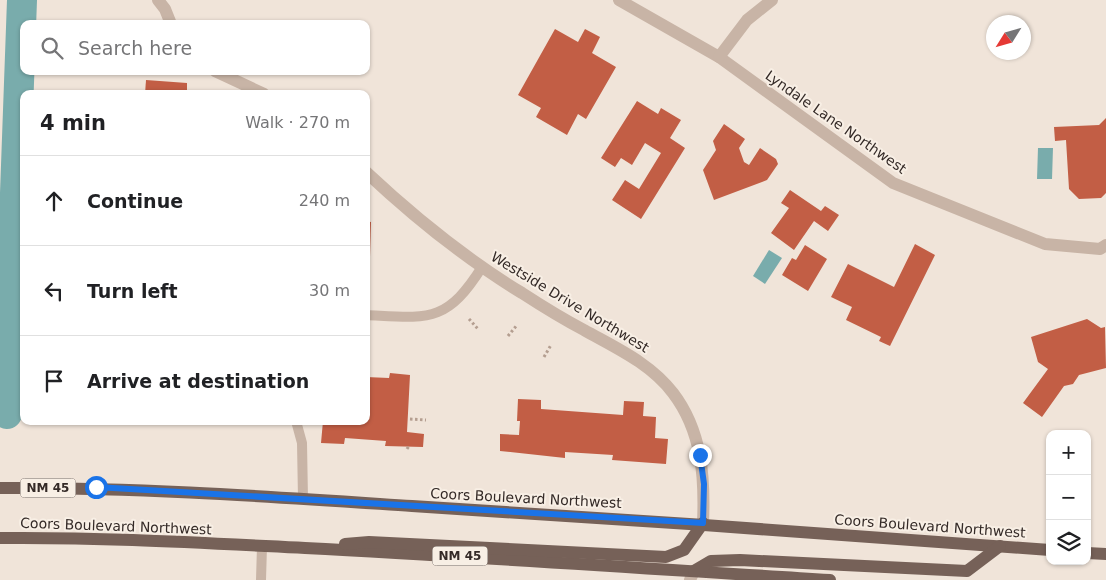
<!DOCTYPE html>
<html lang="en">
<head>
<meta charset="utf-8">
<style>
  :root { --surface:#fff; --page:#f6f6f6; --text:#202124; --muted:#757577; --line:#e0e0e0 }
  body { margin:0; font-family:"DejaVu Sans",sans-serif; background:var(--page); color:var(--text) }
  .controls { position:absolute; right:15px; bottom:15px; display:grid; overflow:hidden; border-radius:10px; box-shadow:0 1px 4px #0004 }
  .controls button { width:45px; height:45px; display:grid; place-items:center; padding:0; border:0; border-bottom:1px solid var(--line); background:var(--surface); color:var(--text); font:25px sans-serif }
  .compass { position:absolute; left:986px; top:15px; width:45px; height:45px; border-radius:50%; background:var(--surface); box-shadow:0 1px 4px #0004; rotate:233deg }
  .stop { position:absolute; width:15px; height:15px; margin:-11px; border:4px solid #1a73e8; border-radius:50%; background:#fff }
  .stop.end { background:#1a73e8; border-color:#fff; box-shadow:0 1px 5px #0008 }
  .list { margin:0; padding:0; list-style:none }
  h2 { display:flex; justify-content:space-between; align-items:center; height:65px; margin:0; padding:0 20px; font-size:21px }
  h2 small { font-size:16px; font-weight:400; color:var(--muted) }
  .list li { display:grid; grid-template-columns:32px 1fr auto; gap:15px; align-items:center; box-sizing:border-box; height:90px; padding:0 20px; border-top:1px solid var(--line) }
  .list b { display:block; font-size:19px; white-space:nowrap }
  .list em { font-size:16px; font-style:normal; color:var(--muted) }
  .icon { flex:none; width:28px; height:28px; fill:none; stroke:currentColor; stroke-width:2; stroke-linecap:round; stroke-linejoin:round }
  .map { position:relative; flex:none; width:1106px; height:580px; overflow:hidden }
  .search { position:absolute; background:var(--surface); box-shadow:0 1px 4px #0004; left:20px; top:20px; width:350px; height:55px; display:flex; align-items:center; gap:12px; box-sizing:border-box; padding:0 18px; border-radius:10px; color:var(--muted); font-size:19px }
  .panel { position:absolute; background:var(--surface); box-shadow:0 1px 4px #0004; left:20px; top:90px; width:350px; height:335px; border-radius:10px }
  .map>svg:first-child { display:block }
  .water { fill:#79acac }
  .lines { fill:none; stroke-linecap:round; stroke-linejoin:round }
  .river { stroke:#79acac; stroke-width:30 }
  .building { fill:#c25e45 }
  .path { stroke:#b49e90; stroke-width:3; stroke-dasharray:2.5 2.5; stroke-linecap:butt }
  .lane { stroke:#c8b4a6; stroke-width:10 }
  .street { stroke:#c8b4a6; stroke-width:12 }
  .primary { stroke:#766158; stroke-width:12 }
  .route { stroke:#1a73e8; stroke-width:6 }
  .labels { text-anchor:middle; stroke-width:4; stroke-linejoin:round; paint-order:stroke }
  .shield { fill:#f8efe5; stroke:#6f6560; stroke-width:1 }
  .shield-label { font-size:12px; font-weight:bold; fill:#342a27 }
  .street-label { font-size:14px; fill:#342a27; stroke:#f8efe5 }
</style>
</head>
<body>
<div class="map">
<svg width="1106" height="580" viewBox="0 0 1106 580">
  <rect width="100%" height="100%" fill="#f0e4d9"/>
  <g class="water">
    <path d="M1038,148H1053L1052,179H1037Z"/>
    <path d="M769,250L782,258L765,284L753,276Z"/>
  </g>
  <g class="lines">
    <path class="river" d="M7,414L22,0"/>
  </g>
  <g class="building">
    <path d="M555,29L578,42L585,29L600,37L592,53L616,67L586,119L578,114L567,135L536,117L541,108L518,95Z"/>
    <path d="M146,80L187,83V94H145Z"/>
    <path d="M637,101L658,114L661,108L681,120L670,138L685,148L641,219L612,200L625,180L639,189L661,153L645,143L632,165L621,158L615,167L601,158Z"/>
    <path d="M1106,118V193L1101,198L1079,199L1069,189L1066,140L1055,141L1054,127L1099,125Z"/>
    <path d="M724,124L745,139L739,148L744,162L749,165L760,148L776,159L778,164L767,180L714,200L703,170L716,150L713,141Z"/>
    <path d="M790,190L821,211L825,206L839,215L828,231L814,221L794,250L771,233L789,208L781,203Z"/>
    <path d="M366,221L371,222L370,257H366Z"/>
    <path d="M915,244L935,255L890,346L879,341L881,337L846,320L852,307L831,297L848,264L894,287Z"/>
    <path d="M805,245L827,259L808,291L782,275L792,258L796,260Z"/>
    <path d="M1087,319L1101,328L1105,327L1106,368L1079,375L1073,384L1064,386L1042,417L1023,403L1048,369L1038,362L1031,337Z"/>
    <path d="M390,373L410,375L407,432L424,434L423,447L385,446L386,441L345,438L344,444L321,443L323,421H366V377L389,378Z"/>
    <path d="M518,399L541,400V409L623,415L624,401L644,402L643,416L656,417L655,438L668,439L666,464L612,460L613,455L565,452V458L500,451V434L519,435L520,421H517Z"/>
  </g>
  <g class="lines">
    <g class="path">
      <path d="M469,319L478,329"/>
      <path d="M508,336L517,325"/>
      <path d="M544,357L551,345"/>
      <path d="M410,419L426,420"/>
      <path d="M407,449L409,446"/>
    </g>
    <g class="lane">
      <path d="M366,315C428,318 446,324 482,267"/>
      <path d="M296,421L302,443L303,499"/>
      <path d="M261,580L262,546"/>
    </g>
    <g class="street">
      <path d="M158,0L165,9L171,24"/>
      <path d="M619,0L719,57L893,183L1045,244L1100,249L1106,245"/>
      <path d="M719,57L747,20L772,0"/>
      <path d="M215,71L264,94"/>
      <path d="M366,172C414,217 466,259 522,293C542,306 563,319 584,330C616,348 650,363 673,393C702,431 705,477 703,523"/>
      <path d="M690,580L694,571"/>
    </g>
    <g class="primary">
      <path d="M0,488C137,487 275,497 412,506C625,519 837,534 1050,550"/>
      <path d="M0,538C102,537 203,543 305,548C480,557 655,569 830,580"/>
      <path d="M345,544L369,542L666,557L684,550L703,523"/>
      <path d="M1087,553L1106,554"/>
      <path d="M694,571L711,561L740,560L967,571L1000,546"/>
    </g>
  </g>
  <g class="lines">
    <path class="route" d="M96,487L703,523L704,484L700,455"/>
  </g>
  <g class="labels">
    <g class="shield">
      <rect x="20.5" y="478.5" width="55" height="19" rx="4"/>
      <rect x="432.5" y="546.5" width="55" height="19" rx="4"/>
    </g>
    <g class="shield-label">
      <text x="48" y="492">NM 45</text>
      <text x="460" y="560">NM 45</text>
    </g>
    <g class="street-label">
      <text transform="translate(836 122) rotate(35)" y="5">Lyndale Lane Northwest</text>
      <text transform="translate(570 302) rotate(31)" y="5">Westside Drive Northwest</text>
      <text transform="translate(526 498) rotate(3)" y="5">Coors Boulevard Northwest</text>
      <text transform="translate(116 526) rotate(2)" y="5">Coors Boulevard Northwest</text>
      <text transform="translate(930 526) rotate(4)" y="5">Coors Boulevard Northwest</text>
    </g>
  </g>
</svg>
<div class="controls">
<button>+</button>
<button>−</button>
<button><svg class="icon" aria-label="layers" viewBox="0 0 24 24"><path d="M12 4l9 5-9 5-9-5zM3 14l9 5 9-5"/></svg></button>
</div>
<svg class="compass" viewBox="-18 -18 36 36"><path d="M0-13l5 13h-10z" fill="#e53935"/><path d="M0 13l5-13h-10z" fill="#757577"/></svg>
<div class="stop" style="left:96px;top:487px"></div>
<div class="stop end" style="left:700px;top:455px"></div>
<div class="search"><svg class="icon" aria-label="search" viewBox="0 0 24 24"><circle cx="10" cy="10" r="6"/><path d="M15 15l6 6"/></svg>Search here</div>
<section class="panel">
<h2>4 min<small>Walk · 270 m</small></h2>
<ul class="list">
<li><svg class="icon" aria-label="ahead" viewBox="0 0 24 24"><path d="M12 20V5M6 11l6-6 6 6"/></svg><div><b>Continue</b></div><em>240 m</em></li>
<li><svg class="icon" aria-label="left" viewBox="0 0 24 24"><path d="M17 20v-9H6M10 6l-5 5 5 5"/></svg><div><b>Turn left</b></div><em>30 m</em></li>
<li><svg class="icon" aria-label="arrive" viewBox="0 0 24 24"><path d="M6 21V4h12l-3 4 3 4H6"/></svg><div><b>Arrive at destination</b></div></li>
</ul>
</section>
</div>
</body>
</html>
